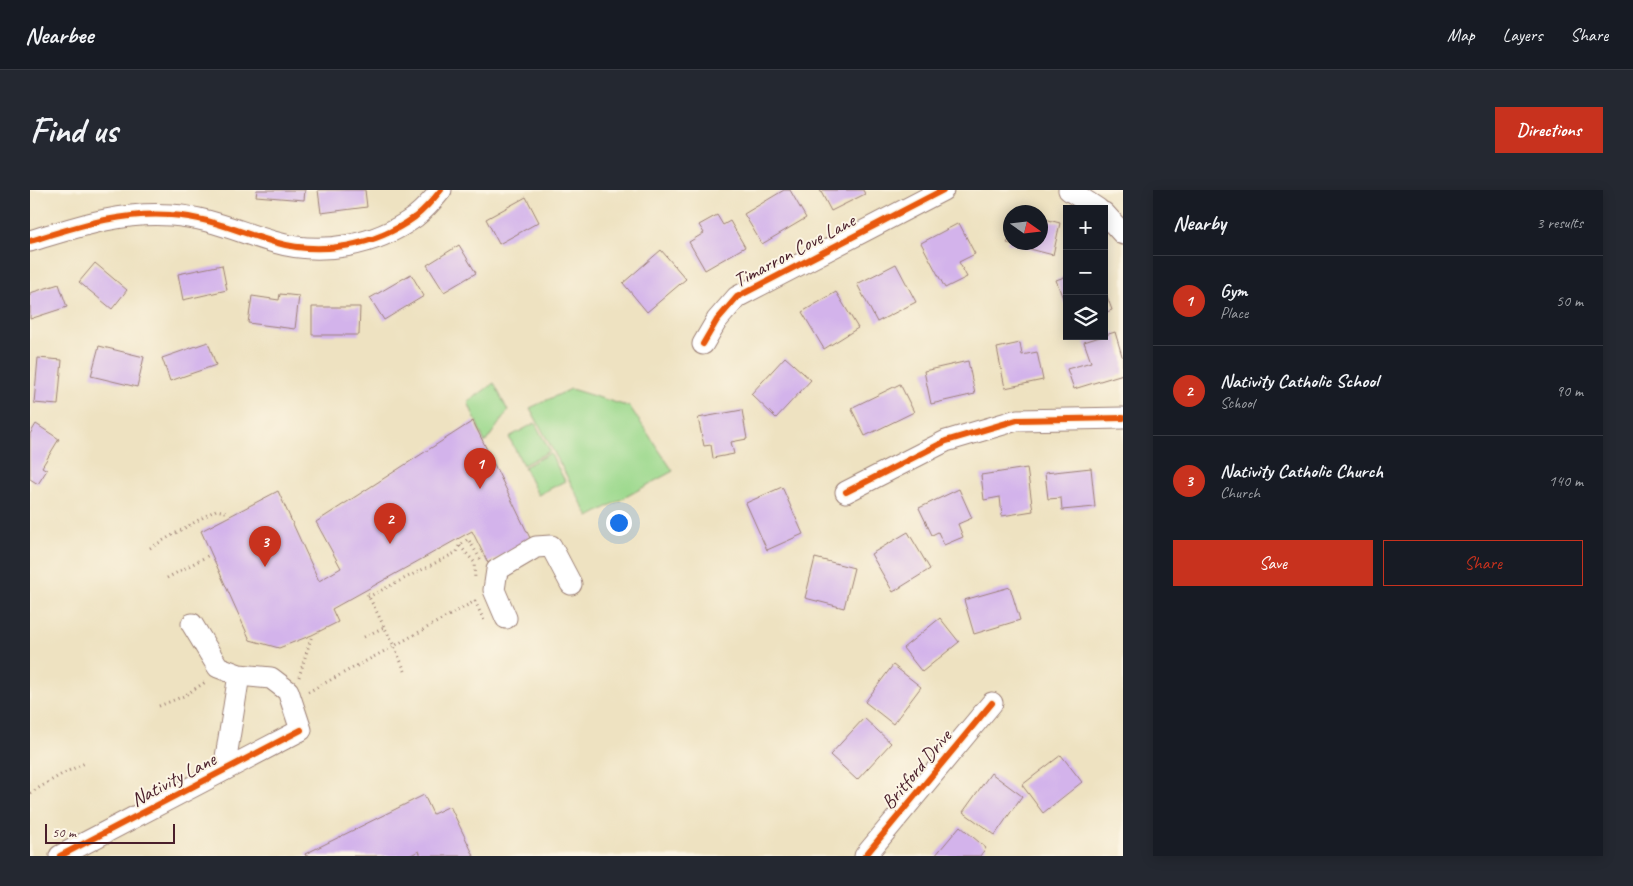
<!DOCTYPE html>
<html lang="en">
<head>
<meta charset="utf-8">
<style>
  :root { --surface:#171b24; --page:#242831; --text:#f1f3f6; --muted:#9ea1a6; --line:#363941; --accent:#c8321e }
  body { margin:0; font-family:Caveat,sans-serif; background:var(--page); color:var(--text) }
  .controls { position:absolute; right:15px; top:15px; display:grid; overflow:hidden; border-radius:0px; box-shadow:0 2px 12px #0003 }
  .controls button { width:45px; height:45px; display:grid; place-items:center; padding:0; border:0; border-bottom:1px solid var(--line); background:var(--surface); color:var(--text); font:25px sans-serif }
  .compass { position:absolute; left:973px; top:15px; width:45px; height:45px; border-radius:50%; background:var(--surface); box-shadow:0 2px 12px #0003; rotate:104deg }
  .scale { position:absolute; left:15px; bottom:12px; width:130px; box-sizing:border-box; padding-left:5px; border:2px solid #4a1f2b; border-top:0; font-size:14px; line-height:18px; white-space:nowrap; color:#4a1f2b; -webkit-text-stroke:4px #fcf5e5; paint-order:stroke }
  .you { position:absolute; left:588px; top:332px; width:18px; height:18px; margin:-12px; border:4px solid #fff; border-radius:50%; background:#1a73e8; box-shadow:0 0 0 8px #1a73e833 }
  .badge { display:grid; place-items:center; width:32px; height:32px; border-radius:50%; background:var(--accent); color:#fff; font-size:16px; font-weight:700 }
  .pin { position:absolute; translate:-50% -41px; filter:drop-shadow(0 1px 2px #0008) }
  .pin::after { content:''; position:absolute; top:26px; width:18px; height:15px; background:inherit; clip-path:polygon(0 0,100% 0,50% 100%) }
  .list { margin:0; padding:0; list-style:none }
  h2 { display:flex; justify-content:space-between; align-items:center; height:65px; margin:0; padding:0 20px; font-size:21px }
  h2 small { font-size:16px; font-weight:400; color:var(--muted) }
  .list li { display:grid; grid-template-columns:32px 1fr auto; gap:15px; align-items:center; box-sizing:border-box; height:90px; padding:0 20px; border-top:1px solid var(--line) }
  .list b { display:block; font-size:19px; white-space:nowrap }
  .list p { margin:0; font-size:16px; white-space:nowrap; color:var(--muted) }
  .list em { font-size:16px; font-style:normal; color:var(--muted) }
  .actions { display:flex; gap:10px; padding:15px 20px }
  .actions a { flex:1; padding:11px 0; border:1px solid var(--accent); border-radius:0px; text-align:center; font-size:18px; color:var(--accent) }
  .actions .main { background:var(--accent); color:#fff }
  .icon { flex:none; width:28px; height:28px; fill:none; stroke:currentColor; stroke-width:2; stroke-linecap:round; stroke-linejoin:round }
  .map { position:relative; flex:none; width:1093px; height:666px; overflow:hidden; border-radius:0px }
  header { display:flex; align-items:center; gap:30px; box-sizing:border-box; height:70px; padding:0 25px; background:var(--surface); border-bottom:1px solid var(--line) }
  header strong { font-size:24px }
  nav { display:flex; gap:28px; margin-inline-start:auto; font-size:18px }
  .intro { display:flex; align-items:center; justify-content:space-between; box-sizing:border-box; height:120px; padding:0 30px }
  h1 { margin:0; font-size:35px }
  .button { padding:12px 22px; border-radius:0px; background:var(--accent); color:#fff; font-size:18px; font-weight:700 }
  main { display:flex; gap:30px; padding:0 30px }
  aside { flex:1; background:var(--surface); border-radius:0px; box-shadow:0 2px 12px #0003 }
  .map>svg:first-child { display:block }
  .green { fill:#9dd98e; stroke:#747c5c }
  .building { fill:#d3b3eb }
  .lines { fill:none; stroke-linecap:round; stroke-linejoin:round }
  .minor-casing { stroke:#9c8076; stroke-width:23 }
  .path { stroke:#9c8076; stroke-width:3; stroke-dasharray:1 4; stroke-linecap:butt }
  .minor { stroke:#fff; stroke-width:21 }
  .cycleway-casing { stroke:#fcf5e5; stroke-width:9 }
  .cycleway { stroke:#e8590c; stroke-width:6 }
  .labels { text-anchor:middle; stroke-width:4; stroke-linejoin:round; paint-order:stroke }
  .street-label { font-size:20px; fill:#4a1f2b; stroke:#fcf5e5 }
</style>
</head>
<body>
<header>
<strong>Nearbee</strong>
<nav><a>Map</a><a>Layers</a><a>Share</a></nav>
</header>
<div class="intro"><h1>Find us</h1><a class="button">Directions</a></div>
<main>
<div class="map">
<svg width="1093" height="666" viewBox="0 0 1093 666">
  <rect width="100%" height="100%" fill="#fcf5e5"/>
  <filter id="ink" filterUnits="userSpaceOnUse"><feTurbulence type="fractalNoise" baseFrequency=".02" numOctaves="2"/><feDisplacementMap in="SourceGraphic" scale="10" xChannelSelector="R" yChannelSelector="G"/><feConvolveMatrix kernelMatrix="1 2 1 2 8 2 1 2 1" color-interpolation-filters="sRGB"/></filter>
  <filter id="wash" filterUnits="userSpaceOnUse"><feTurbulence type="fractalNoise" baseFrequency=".0096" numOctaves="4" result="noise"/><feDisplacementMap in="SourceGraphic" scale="20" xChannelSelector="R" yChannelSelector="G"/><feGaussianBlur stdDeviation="1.12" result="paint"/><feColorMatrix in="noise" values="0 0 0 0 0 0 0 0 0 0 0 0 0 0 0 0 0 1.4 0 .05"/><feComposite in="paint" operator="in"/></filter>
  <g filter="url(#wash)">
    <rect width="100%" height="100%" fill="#eee2c1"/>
    <g class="green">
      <path d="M464,193L478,221L455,253L438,212Z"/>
      <path d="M541,199L600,217L643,281L559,327L500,218Z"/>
      <path d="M505,233L520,261L493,275L479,247Z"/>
      <path d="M520,263L535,291L508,305L494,277Z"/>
    </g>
    <g id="blocks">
      <g class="building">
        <path d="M227,0H275L274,10L226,6Z"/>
        <path d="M288,0H335L337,17L291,23Z"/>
        <path d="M754,0H760L776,28L732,54L714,24Z"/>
        <path d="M790,0H833L835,4L801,21Z"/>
        <path d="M496,7L509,32L469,54L456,29Z"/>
        <path d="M687,25L693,35L700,31L715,57L675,80L659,52L674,43L669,35Z"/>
        <path d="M1011,28L1030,33L1023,65L977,53L980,48L981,52H1011Z"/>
        <path d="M929,33L945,64L929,72L937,87L915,98L891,53Z"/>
        <path d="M429,55L446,83L414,102L397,75Z"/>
        <path d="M631,60L656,89L617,122L593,93Z"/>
        <path d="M65,73L97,100L82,119L49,92Z"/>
        <path d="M866,74L886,112L847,132L827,94Z"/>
        <path d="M192,75L197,100L153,110L148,84Z"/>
        <path d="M381,84L394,106L354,130L340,108Z"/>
        <path d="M1037,86V119L1026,90Z"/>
        <path d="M29,94L37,117L0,129V103Z"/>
        <path d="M1074,98L1082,120L1074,123Z"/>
        <path d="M806,102L828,138L794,159L772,122Z"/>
        <path d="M250,104L269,106L265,139L218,133L222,106L249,110Z"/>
        <path d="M282,117H330L329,145H282Z"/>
        <path d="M1085,142L1093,169V184L1044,199L1037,179L1061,172L1054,152Z"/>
        <path d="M178,152L186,175L140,191L132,168Z"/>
        <path d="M990,153L992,165L1007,162L1013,190L975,198L967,158Z"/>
        <path d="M69,156L114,167L107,197L61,186Z"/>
        <path d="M755,167L781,190L746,228L721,204Z"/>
        <path d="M8,168L32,170L28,215L4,213Z"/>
        <path d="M938,171L945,204L901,214L894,181Z"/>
        <path d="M870,194L884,222L835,246L821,218Z"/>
        <path d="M712,220L717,249L701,252L704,264L683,268L681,255L674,256L668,228Z"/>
        <path d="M443,231L501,350L458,373L442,341L302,419L308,432L282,445L249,458L220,450L171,341L248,301L289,391L311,378L286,332Z"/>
        <path d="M6,234L29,249L12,277L17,280L8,294L0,289V244Z"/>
        <path d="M997,278L1003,321L972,326L970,307L954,310L951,285Z"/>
        <path d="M1061,278L1065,317L1032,320L1031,308L1018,309L1015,283Z"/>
        <path d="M752,297L773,344L737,360L716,313Z"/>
        <path d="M929,299L942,328L928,334L933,347L914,355L908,342L902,345L889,318Z"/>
        <path d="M878,342L900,379L863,402L841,364Z"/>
        <path d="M785,368L824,378L814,418L775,408Z"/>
        <path d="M980,397L990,430L944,444L934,410Z"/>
        <path d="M910,428L929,452L892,482L873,458Z"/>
        <path d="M863,475L891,497L863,534L835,512Z"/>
        <path d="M834,528L861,553L827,590L800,565Z"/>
        <path d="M1031,565L1052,592L1013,623L992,595Z"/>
        <path d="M961,583L992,606L965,645L933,622Z"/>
        <path d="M394,605L403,624L420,616L444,666H391L389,661L379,666H276L275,664Z"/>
        <path d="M930,636L956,658L950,666H905Z"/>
      </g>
    </g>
  </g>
  <g filter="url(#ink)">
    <use href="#blocks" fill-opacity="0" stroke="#9c8076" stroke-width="1"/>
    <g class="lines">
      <g class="minor-casing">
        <g id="minor">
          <path d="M1039,0L1068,19"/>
          <path d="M1074,23L1093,44"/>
          <path d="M0,51C46,37 92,21 141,25C177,27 209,42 244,52C291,66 345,56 385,27C395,19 403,10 411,0"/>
          <path d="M673,154L687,130L707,107L913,0"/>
          <path d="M816,302L916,251L987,230L1093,228"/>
          <path d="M476,428L464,400L467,380L506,357L521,356L541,394"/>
          <path d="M194,580L209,485"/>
          <path d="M30,666L271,540L258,501L241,488L209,485L188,477L162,434"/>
          <path d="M835,666L962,513"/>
        </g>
      </g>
      <g class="path">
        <path d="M430,356L444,372L445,389"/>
        <path d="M120,358L186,320L196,322"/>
        <path d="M137,388L181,364"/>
        <path d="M338,407L427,362L429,356L438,349L451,370"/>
        <path d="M445,411L455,433"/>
        <path d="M334,447L354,437"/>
        <path d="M375,481L364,456L447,410"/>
        <path d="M269,487L282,445"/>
        <path d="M278,502L364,456L336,401"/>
        <path d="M129,516L154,506L177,491"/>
        <path d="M0,603L34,583L55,573"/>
      </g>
      <use href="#minor" class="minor"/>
      <g class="cycleway-casing">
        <g id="cycleway">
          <path d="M0,51C46,37 92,21 141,25C177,27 209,42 244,52C291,66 345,56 385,27C395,19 403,10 411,0"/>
          <path d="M673,154L687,130L707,107L913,0"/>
          <path d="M816,302L916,251L987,230L1093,228"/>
          <path d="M30,666L271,540"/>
          <path d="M835,666L962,513"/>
        </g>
      </g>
      <use href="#cycleway" class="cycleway"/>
    </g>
  </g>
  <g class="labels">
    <g class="street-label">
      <text transform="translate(764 60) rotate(-28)" y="7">Timarron Cove Lane</text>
      <text transform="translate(886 579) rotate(-50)" y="7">Britford Drive</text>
      <text transform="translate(143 589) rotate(-28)" y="7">Nativity Lane</text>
    </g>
  </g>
</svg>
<div class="controls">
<button>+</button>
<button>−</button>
<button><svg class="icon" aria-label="layers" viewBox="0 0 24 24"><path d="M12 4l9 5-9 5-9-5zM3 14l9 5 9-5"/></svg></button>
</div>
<svg class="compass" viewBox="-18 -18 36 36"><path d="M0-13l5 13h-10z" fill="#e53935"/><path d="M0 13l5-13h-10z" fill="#9ea1a6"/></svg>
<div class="scale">50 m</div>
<div class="you"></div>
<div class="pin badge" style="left:450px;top:299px">1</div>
<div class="pin badge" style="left:360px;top:354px">2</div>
<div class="pin badge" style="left:235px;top:377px">3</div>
</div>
<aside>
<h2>Nearby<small>3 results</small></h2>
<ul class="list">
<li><span class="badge">1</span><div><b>Gym</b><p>Place</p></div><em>50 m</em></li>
<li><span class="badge">2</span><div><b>Nativity Catholic School</b><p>School</p></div><em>90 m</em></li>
<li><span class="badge">3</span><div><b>Nativity Catholic Church</b><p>Church</p></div><em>140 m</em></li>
</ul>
<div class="actions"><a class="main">Save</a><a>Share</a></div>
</aside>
</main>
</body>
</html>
